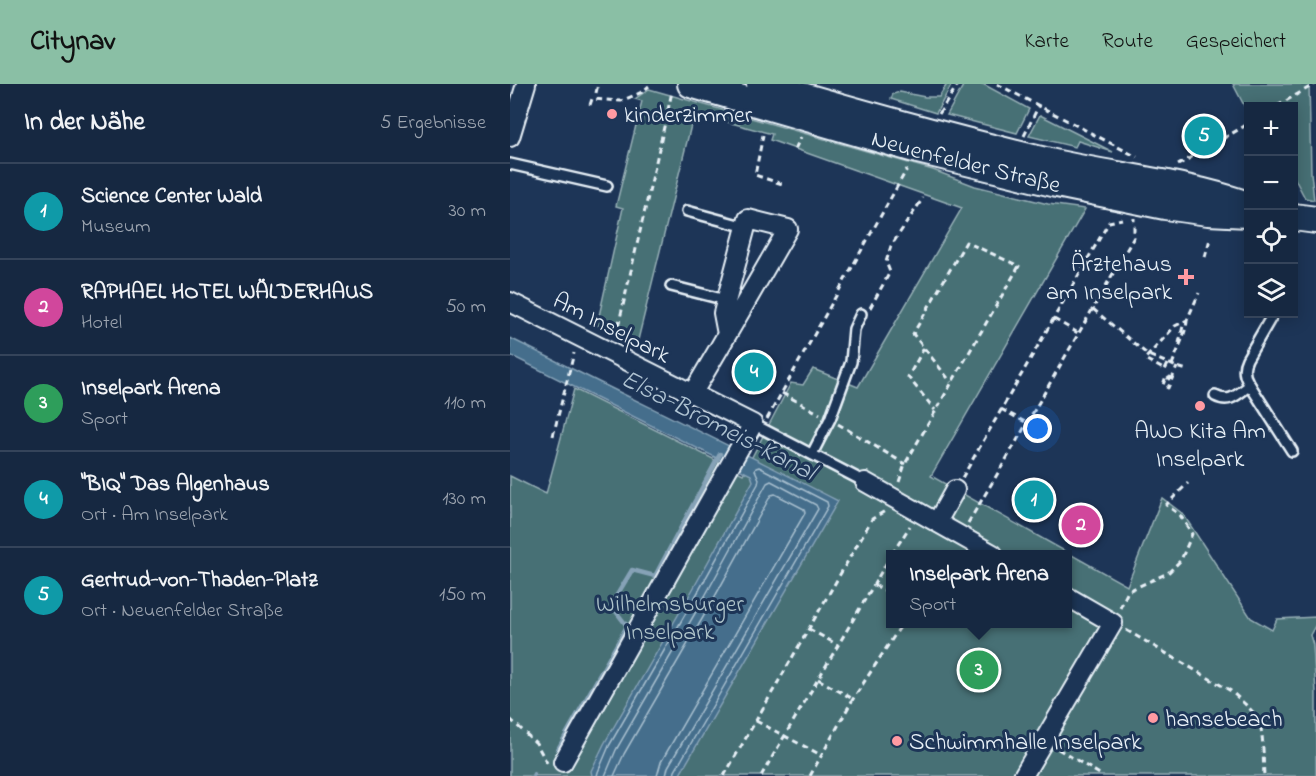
<!DOCTYPE html>
<html lang="de">
<head>
<meta charset="utf-8">
<style>
  :root { --surface:#162841; --page:#1f3048; --text:#f1f3f6; --muted:#9ea6b1; --line:#35445a; --accent:#8abfa5 }
  body { margin:0; font-family:"Indie Flower",sans-serif; background:var(--page); color:var(--text) }
  .controls { position:absolute; right:18px; top:18px; display:grid; overflow:hidden; border-radius:0px; box-shadow:0 3px 15px #0003 }
  .controls button { width:54px; height:54px; display:grid; place-items:center; padding:0; border:0; border-bottom:2px solid var(--line); background:var(--surface); color:var(--text); font:30px sans-serif }
  .you { position:absolute; left:528px; top:345px; width:21px; height:21px; margin:-15px; border:4px solid #fff; border-radius:50%; background:#1a73e8; box-shadow:0 0 0 9px #1a73e833 }
  .badge { display:grid; place-items:center; width:39px; height:39px; border-radius:50%; background:var(--accent); color:#fff; font-size:20px; font-weight:700 }
  .pin { position:absolute; translate:-50% -50%; border:3px solid #fff; box-shadow:0 2px 6px #0006 }
  .popup { position:absolute; left:376px; top:466px; width:186px; height:78px; box-sizing:border-box; display:grid; place-content:center; border-radius:0px; background:var(--surface); filter:drop-shadow(0 2px 4px #0005); font-size:20px; white-space:nowrap; color:var(--muted) }
  .popup b { font-size:22px; color:var(--text) }
  .popup::after { content:''; position:absolute; left:50%; top:100%; margin-left:-12px; border:12px solid transparent; border-top-color:var(--surface) }
  .list { margin:0; padding:0; list-style:none }
  h2 { display:flex; justify-content:space-between; align-items:center; height:78px; margin:0; padding:0 24px; font-size:26px }
  h2 small { font-size:20px; font-weight:400; color:var(--muted) }
  .list li { display:grid; grid-template-columns:39px 1fr auto; gap:18px; align-items:center; box-sizing:border-box; height:96px; padding:0 24px; border-top:2px solid var(--line) }
  .list b { display:block; font-size:22px; white-space:nowrap }
  .list p { margin:0; font-size:20px; white-space:nowrap; color:var(--muted) }
  .list em { font-size:20px; font-style:normal; color:var(--muted) }
  .icon { flex:none; width:33px; height:33px; fill:none; stroke:currentColor; stroke-width:2; stroke-linecap:round; stroke-linejoin:round }
  .map { position:relative; flex:none; width:806px; height:692px; overflow:hidden }
  header { display:flex; align-items:center; gap:36px; box-sizing:border-box; height:84px; padding:0 30px; background:var(--accent); color:#111 }
  header strong { font-size:28px }
  nav { display:flex; gap:33px; margin-inline-start:auto; font-size:21px }
  main { display:flex }
  aside { flex:1; background:var(--surface) }
  .map>svg:first-child { display:block }
  .green { fill:#466f74; stroke:#97b0b6; stroke-width:1.5; fill-rule:evenodd }
  .water { fill:#446e8c; stroke:#86a2b7; stroke-width:1.5 }
  .lines { fill:none; stroke-linecap:round; stroke-linejoin:round }
  .shore { stroke:#a6bdcd; stroke-width:1.5 }
  .stream { stroke:#86a2b7; stroke-width:4.5 }
  .lane-casing { stroke:#e8f1f8; stroke-width:14 }
  .street-casing { stroke:#e8f1f8; stroke-width:22 }
  .secondary-casing { stroke:#e8f1f8; stroke-width:30 }
  .path { stroke:#e8f1f8; stroke-width:3; stroke-dasharray:6 4.5; stroke-linecap:butt }
  .lane { stroke:#1d3557; stroke-width:9 }
  .street { stroke:#1d3557; stroke-width:18 }
  .secondary { stroke:#1d3557; stroke-width:26 }
  .poi-dot { fill:#ff9aa2; stroke:#1d3557; stroke-width:2 }
  .labels { text-anchor:middle; stroke-width:6; stroke-linejoin:round; paint-order:stroke }
  .poi-label { font-size:24px; fill:#e8f1f8; stroke:#1d3557; text-anchor:start }
  .street-label { font-size:24px; fill:#e8f1f8; stroke:#1d3557 }
  .park-label { font-size:24px; fill:#afc4ca; stroke:#1d3557 }
  .water-label { font-size:26px; font-style:italic; fill:#afc3d2; stroke:#1d3557 }
</style>
</head>
<body>
<header>
<strong>Citynav</strong>
<nav><a>Karte</a><a>Route</a><a>Gespeichert</a></nav>
</header>
<main>
<aside>
<h2>In der Nähe<small>5 Ergebnisse</small></h2>
<ul class="list">
<li><span class="badge" style="background:#0f9aa8">1</span><div><b>Science Center Wald</b><p>Museum</p></div><em>30 m</em></li>
<li><span class="badge" style="background:#d1479c">2</span><div><b>RAPHAEL HOTEL WÄLDERHAUS</b><p>Hotel</p></div><em>50 m</em></li>
<li><span class="badge" style="background:#2e9e5b">3</span><div><b>Inselpark Arena</b><p>Sport</p></div><em>110 m</em></li>
<li><span class="badge" style="background:#0f9aa8">4</span><div><b>&quot;BIQ&quot; Das Algenhaus</b><p>Ort · Am Inselpark</p></div><em>130 m</em></li>
<li><span class="badge" style="background:#0f9aa8">5</span><div><b>Gertrud-von-Thaden-Platz</b><p>Ort · Neuenfelder Straße</p></div><em>150 m</em></li>
</ul>
</aside>
<div class="map">
<svg width="806" height="692" viewBox="0 0 806 692">
  <rect width="100%" height="100%" fill="#1d3557"/>
  <filter id="ink" filterUnits="userSpaceOnUse"><feTurbulence type="fractalNoise" baseFrequency=".0167" numOctaves="2"/><feDisplacementMap in="SourceGraphic" scale="12" xChannelSelector="R" yChannelSelector="G"/><feConvolveMatrix kernelMatrix="1 2 1 2 8 2 1 2 1" color-interpolation-filters="sRGB"/></filter>
  <g filter="url(#ink)">
    <g class="green">
      <path d="M437,0H442L426,29L381,15L383,10L390,8L415,13H429Z"/>
      <path d="M454,0H473L519,25L507,49L437,31Z"/>
      <path d="M723,0H799L801,89L804,116L795,114L784,93V22H738V29Z"/>
      <path d="M139,5L423,86L465,102L538,120L575,125L421,392L617,502L652,414L673,430L741,534L762,546L767,535L806,533V540L800,551L803,561L806,609V692H0V392L36,410L64,305L233,390L281,299L293,301L303,285L348,303L452,124L260,56L262,50L184,29L127,260L87,241L113,124L106,122L132,17L125,15ZM380,470H558V540H380Z"/>
      <path d="M530,31L603,68L568,57L565,63L519,52Z"/>
    </g>
    <path class="water" d="M0,254C109,309 220,361 328,417L169,692H82L81,687L94,660L183,505L243,397L241,391L0,271Z"/>
    <g class="lines">
      <g class="shore">
        <path d="M87,692L88,688L99,662L188,508L248,400L249,395L245,386L246,384L249,383L317,418L318,422L165,687L164,692"/>
        <path d="M95,692L106,666L195,512L257,399L261,397L306,421L308,425L158,683L156,692"/>
        <path d="M104,692L114,670L203,516L261,411L265,410L294,425L295,429L151,678L147,692"/>
      </g>
      <g class="stream">
        <path d="M48,665L117,542L101,521L122,486L145,492L210,370"/>
        <path d="M23,692L24,690"/>
      </g>
      <g class="lane-casing">
        <g id="lane">
          <path d="M0,80L97,102"/>
          <path d="M177,127L236,143"/>
          <path d="M161,202L216,216"/>
          <path d="M763,230L737,275C733,283 733,290 738,298L782,367"/>
          <path d="M705,312C720,320 728,310 740,301"/>
          <path d="M243,340L355,398"/>
          <path d="M302,370L320,335L341,278L344,245L351,230"/>
        </g>
      </g>
      <g class="street-casing">
        <g id="street">
          <path d="M0,53L16,0"/>
          <path d="M0,218L243,340L53,678"/>
          <path d="M182,310C215,255 246,200 278,145L238,135L213,229L217,250"/>
          <path d="M355,398L483,470"/>
          <path d="M427,438L445,406"/>
          <path d="M513,692L603,539L558,513"/>
        </g>
      </g>
      <g class="secondary-casing">
        <g id="secondary">
          <path id="s1" d="M181,0L408,66L547,100L655,122L698,128L738,130"/>
          <path d="M250,0C348,28 445,56 544,79C608,93 674,99 735,120"/>
          <path d="M784,133L806,136"/>
        </g>
      </g>
      <g class="path">
        <path d="M487,0L627,73"/>
        <path d="M86,9L88,0"/>
        <path d="M80,21L82,15L111,17L132,8L139,2"/>
        <path d="M767,22L805,0"/>
        <path d="M429,30L448,0"/>
        <path d="M253,51L245,91L272,100"/>
        <path d="M514,52L529,21"/>
        <path d="M285,65L291,53"/>
        <path d="M668,81L738,40"/>
        <path d="M695,173L700,155"/>
        <path d="M360,224L380,188L376,178L381,162L413,114"/>
        <path d="M583,225L638,271L667,283L677,286"/>
        <path d="M544,235L568,249"/>
        <path d="M106,252L162,8"/>
        <path d="M669,259L673,242L676,237"/>
        <path d="M414,264L398,293L425,326"/>
        <path d="M658,280L655,286L635,275L665,242L677,236L689,209"/>
        <path d="M662,281C666,269 677,247 677,236"/>
        <path d="M661,292L659,295L656,292L653,301L658,304L667,283"/>
        <path d="M272,309L310,330"/>
        <path d="M491,325L517,339"/>
        <path d="M257,335L397,85"/>
        <path d="M328,340L395,380"/>
        <path d="M43,352L64,269"/>
        <path d="M452,394L599,138L612,135"/>
        <path d="M389,398L395,380L509,182L456,158L403,250L441,298"/>
        <path d="M458,439L494,379L624,153V134"/>
        <path d="M382,470L400,442"/>
        <path d="M364,501L380,509"/>
        <path d="M610,524L618,507L658,489L671,476L682,450L670,431L656,421L678,399"/>
        <path d="M299,545L328,561"/>
        <path d="M616,546L721,607C730,616 741,624 748,635C754,646 753,678 754,692"/>
        <path d="M308,595L343,615"/>
        <path d="M0,635L26,659L37,679"/>
        <path d="M246,637L311,671"/>
        <path d="M548,665L593,692"/>
        <path d="M214,692L362,435L375,427"/>
        <path d="M251,692L380,473"/>
        <path d="M300,692L343,615L392,540"/>
      </g>
      <use href="#lane" class="lane"/>
      <use href="#street" class="street"/>
      <use href="#secondary" class="secondary"/>
    </g>
  </g>
  <g class="poi-dot">
    <circle cx="102" cy="30" r="6"/>
    <path d="M673 184h6v6h6v6h-6v6h-6v-6h-6v-6h6z"/>
    <circle cx="690" cy="322" r="6"/>
    <circle cx="643" cy="634" r="6"/>
    <circle cx="387" cy="657" r="6"/>
  </g>
  <g class="labels">
    <g class="poi-label">
      <text x="114" y="38">kinderzimmer</text>
      <text x="662" y="187" text-anchor="end">Ärztehaus<tspan x="662" dy="28">am Inselpark</tspan></text>
      <text x="690" y="354" text-anchor="middle">AWO Kita Am<tspan x="690" dy="28">Inselpark</tspan></text>
      <text x="655" y="642">hansebeach</text>
      <text x="399" y="665">Schwimmhalle Inselpark</text>
    </g>
    <g class="street-label">
      <text dy="8" stroke="none"><textPath href="#s1" startOffset="286">Neuenfelder Straße</textPath></text>
      <text transform="translate(102 243) rotate(27)" y="8">Am Inselpark</text>
    </g>
    <g class="park-label">
      <text x="160" y="527">Wilhelmsburger<tspan x="160" dy="28">Inselpark</tspan></text>
    </g>
    <g class="water-label">
      <text transform="translate(209 340) rotate(27)" y="9">Elsa-Bromeis-Kanal</text>
    </g>
  </g>
</svg>
<div class="controls">
<button>+</button>
<button>−</button>
<button><svg class="icon" aria-label="locate" viewBox="0 0 24 24"><circle cx="12" cy="12" r="6"/><path d="M12 2v4M12 18v4M2 12h4M18 12h4"/></svg></button>
<button><svg class="icon" aria-label="layers" viewBox="0 0 24 24"><path d="M12 4l9 5-9 5-9-5zM3 14l9 5 9-5"/></svg></button>
</div>
<div class="you"></div>
<div class="pin badge" style="left:524px;top:416px;background:#0f9aa8">1</div>
<div class="pin badge" style="left:571px;top:441px;background:#d1479c">2</div>
<div class="pin badge" style="left:469px;top:586px;background:#2e9e5b">3</div>
<div class="popup"><b>Inselpark Arena</b>Sport</div>
<div class="pin badge" style="left:244px;top:288px;background:#0f9aa8">4</div>
<div class="pin badge" style="left:694px;top:52px;background:#0f9aa8">5</div>
</div>
</main>
</body>
</html>
